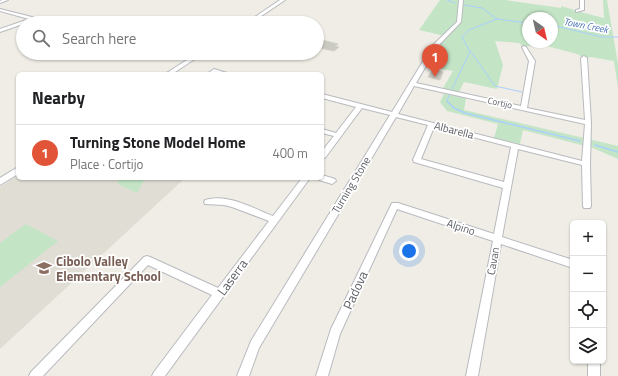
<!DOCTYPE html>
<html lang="en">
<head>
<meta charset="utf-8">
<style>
  :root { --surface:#fff; --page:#f6f6f6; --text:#202124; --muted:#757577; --line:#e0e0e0; --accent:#e25438 }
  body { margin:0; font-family:"Titillium Web",sans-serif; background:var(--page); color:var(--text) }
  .controls { position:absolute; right:12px; bottom:12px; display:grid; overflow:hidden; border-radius:6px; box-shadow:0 1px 3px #0004 }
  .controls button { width:36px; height:36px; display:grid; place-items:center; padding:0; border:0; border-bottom:1px solid var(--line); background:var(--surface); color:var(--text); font:20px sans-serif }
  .compass { position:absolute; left:522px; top:12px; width:36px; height:36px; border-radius:50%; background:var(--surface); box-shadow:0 1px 3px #0004; rotate:146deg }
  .you { position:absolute; left:409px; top:251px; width:14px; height:14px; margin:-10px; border:3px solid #fff; border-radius:50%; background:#1a73e8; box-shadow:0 0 0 6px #1a73e833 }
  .badge { display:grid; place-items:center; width:26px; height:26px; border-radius:50%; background:var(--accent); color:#fff; font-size:13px; font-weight:700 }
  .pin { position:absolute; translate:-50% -33px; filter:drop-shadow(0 1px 2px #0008) }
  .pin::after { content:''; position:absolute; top:21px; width:14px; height:12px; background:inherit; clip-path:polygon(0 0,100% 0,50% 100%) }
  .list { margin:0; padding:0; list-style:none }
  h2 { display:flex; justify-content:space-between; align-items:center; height:52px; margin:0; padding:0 16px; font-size:17px }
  h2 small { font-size:13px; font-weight:400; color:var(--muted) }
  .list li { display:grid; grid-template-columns:26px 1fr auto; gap:12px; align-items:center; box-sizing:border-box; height:56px; padding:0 16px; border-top:1px solid var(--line) }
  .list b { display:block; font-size:15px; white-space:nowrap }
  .list p { margin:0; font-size:13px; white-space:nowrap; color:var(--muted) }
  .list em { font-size:13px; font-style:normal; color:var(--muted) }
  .icon { flex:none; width:22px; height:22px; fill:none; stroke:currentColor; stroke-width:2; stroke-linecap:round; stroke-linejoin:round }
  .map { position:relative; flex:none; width:618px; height:376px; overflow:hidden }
  .search { position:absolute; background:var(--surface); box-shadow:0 1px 3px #0004; left:16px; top:16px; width:308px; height:44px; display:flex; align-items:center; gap:10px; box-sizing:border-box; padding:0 14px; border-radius:22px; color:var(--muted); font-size:15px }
  .panel { position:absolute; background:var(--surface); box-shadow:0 1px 3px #0004; left:16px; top:72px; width:308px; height:108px; border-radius:6px }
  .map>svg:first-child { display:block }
  .education { fill:#dfddd4 }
  .green { fill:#c3e5c6; fill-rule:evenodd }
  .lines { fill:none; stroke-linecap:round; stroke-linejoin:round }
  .stream-far1 { stroke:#a9d0fb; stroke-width:1 }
  .stream { stroke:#a9d0fb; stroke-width:1.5 }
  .building { fill:#cac9c2; stroke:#d3d0c4 }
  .minor-casing { stroke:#b8babf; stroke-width:2 }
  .minor { fill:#fff; fill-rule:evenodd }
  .labels { text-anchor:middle; stroke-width:3.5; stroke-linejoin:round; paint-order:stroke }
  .far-street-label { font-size:9px; fill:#5d6065; stroke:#fff }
  .far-water-label { font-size:10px; font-style:italic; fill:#4874b6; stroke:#fff }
  .street-label { font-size:11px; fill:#5d6065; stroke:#fff }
  .near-education-label { font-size:13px; font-weight:bold; fill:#785e54; stroke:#fff; text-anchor:start }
  .near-street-label { font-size:13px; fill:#5d6065; stroke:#fff }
</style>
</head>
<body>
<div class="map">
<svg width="618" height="376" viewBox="0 0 618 376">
  <rect width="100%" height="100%" fill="#efede5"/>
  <path class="education" d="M18,175V178H185L0,349V187Z"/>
  <g class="green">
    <path d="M440,0H505L561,8V6L584,13L604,18L603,0H607L618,64V88L614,61L591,57L584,58L577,54L539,44L524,47L519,43L495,41L503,65L497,89L464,82L458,94L442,90L453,71L423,66L445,36L419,30ZM528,18H552V42H528Z"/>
    <path d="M444,94L466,98L464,110L618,146V159L593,148L523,130L520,144L494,138L498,124L447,111L440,102Z"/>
    <path d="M119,178L144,180L137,193L118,184Z"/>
    <path d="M26,224L58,241L0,287V243Z"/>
  </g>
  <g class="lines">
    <g class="stream-far1">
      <path d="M447,0L455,3"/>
      <path d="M464,5L482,8L497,19L528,23"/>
      <path d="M552,25L602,37H618"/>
      <path d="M471,52L495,86L522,92"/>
      <path d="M452,89L470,52L462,37L469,30L497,19"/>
      <path d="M449,103L447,102L449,95"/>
    </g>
    <g class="stream">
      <path d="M448,102L454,108L465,113L580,141"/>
      <path d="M595,145L618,152"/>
    </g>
  </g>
  <g class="building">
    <path d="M322,40L338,44L335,46L339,47L334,51L320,48L323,45L319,44Z"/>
    <path d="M433,69L443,72L440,80L428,77Z"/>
  </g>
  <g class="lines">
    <g class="minor-casing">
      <g id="minor">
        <path d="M2,0H8L0,3V1Z"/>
        <path d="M280,0H285L251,23H246Z"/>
        <path d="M459,0H463L461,22L437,47L416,83L521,106L529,61L522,47L524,46L526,47L535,61L527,108L585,120L581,58L584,56L587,58L591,123L590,164L591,206L590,208H584L583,206L582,165L518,149L502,237L573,260V268L501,244L478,376H466L493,241L397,209L340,334L328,376H316L331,329L392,203H398L494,234L503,188L414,162L413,160L428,125L396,117L259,348L249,376H237L251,341L390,115L362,108L325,158H322V151L334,136L322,133V129L336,133L356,107L322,98V94L392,112L433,45L457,22ZM414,86L585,124L582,161L398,114ZM434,127L511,147L504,182L421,159Z"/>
        <path d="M580,0H584V10L576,12V10L580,9Z"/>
        <path d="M0,9L52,22V23H45L34,20L23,23V24L0,32V29L29,19L0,11Z"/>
        <path d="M173,53H183L194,55L197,53H204L172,74H165L190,58Z"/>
        <path d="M214,69L227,73L228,74L215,73L207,74Z"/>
        <path d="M18,167V174L0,185V178Z"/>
        <path d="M322,175L335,179L336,181L332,184L319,180L318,178H322Z"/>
        <path d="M302,178H310L165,376H152L154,372L212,295L148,265L43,376H29L31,372L144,257L147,256L150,257L218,288L269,221L232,207L224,205L205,204L204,202L205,200C228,193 252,208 273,216Z"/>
        <rect x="588" y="361" width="12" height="15"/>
      </g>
    </g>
    <use href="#minor" class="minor"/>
  </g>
  <defs>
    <g id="school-bare" transform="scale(1.2)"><path d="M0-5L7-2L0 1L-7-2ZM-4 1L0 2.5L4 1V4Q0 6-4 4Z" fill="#8d6e63" stroke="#fff" stroke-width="2.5" paint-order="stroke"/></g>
  </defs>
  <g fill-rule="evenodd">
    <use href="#school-bare" x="44" y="268"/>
  </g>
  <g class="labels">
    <g class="far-street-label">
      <text transform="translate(500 103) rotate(13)" y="3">Cortijo</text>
    </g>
    <g class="far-water-label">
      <text transform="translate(586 25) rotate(11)" y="4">Town Creek</text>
    </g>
    <g class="street-label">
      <text transform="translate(454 130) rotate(14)" y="4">Albarella</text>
      <text transform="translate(351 185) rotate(-59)" y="4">Turning Stone</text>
      <text transform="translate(461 227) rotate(18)" y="4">Alpino</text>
      <text transform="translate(493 261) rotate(-80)" y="4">Cavan</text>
    </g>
    <g class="near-education-label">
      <text x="56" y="266">Cibolo Valley<tspan x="56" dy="15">Elementary School</tspan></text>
    </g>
    <g class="near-street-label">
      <text transform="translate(232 277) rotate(-54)" y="5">Laserra</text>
      <text transform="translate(355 290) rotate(-65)" y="5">Padova</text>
    </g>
  </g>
</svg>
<div class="controls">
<button>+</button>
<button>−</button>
<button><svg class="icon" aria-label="locate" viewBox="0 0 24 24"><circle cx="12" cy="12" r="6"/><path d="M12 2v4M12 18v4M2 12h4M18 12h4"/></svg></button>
<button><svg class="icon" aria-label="layers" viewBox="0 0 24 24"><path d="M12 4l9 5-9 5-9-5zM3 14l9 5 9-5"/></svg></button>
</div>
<svg class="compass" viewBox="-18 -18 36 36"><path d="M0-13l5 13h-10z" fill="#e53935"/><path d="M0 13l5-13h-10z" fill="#757577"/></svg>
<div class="you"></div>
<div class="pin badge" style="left:435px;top:77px">1</div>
<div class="search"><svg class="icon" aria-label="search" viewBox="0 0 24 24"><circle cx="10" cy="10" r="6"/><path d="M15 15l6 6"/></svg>Search here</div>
<section class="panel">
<h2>Nearby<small></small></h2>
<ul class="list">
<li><span class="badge">1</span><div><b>Turning Stone Model Home</b><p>Place · Cortijo</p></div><em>400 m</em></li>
</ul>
</section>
</div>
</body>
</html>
